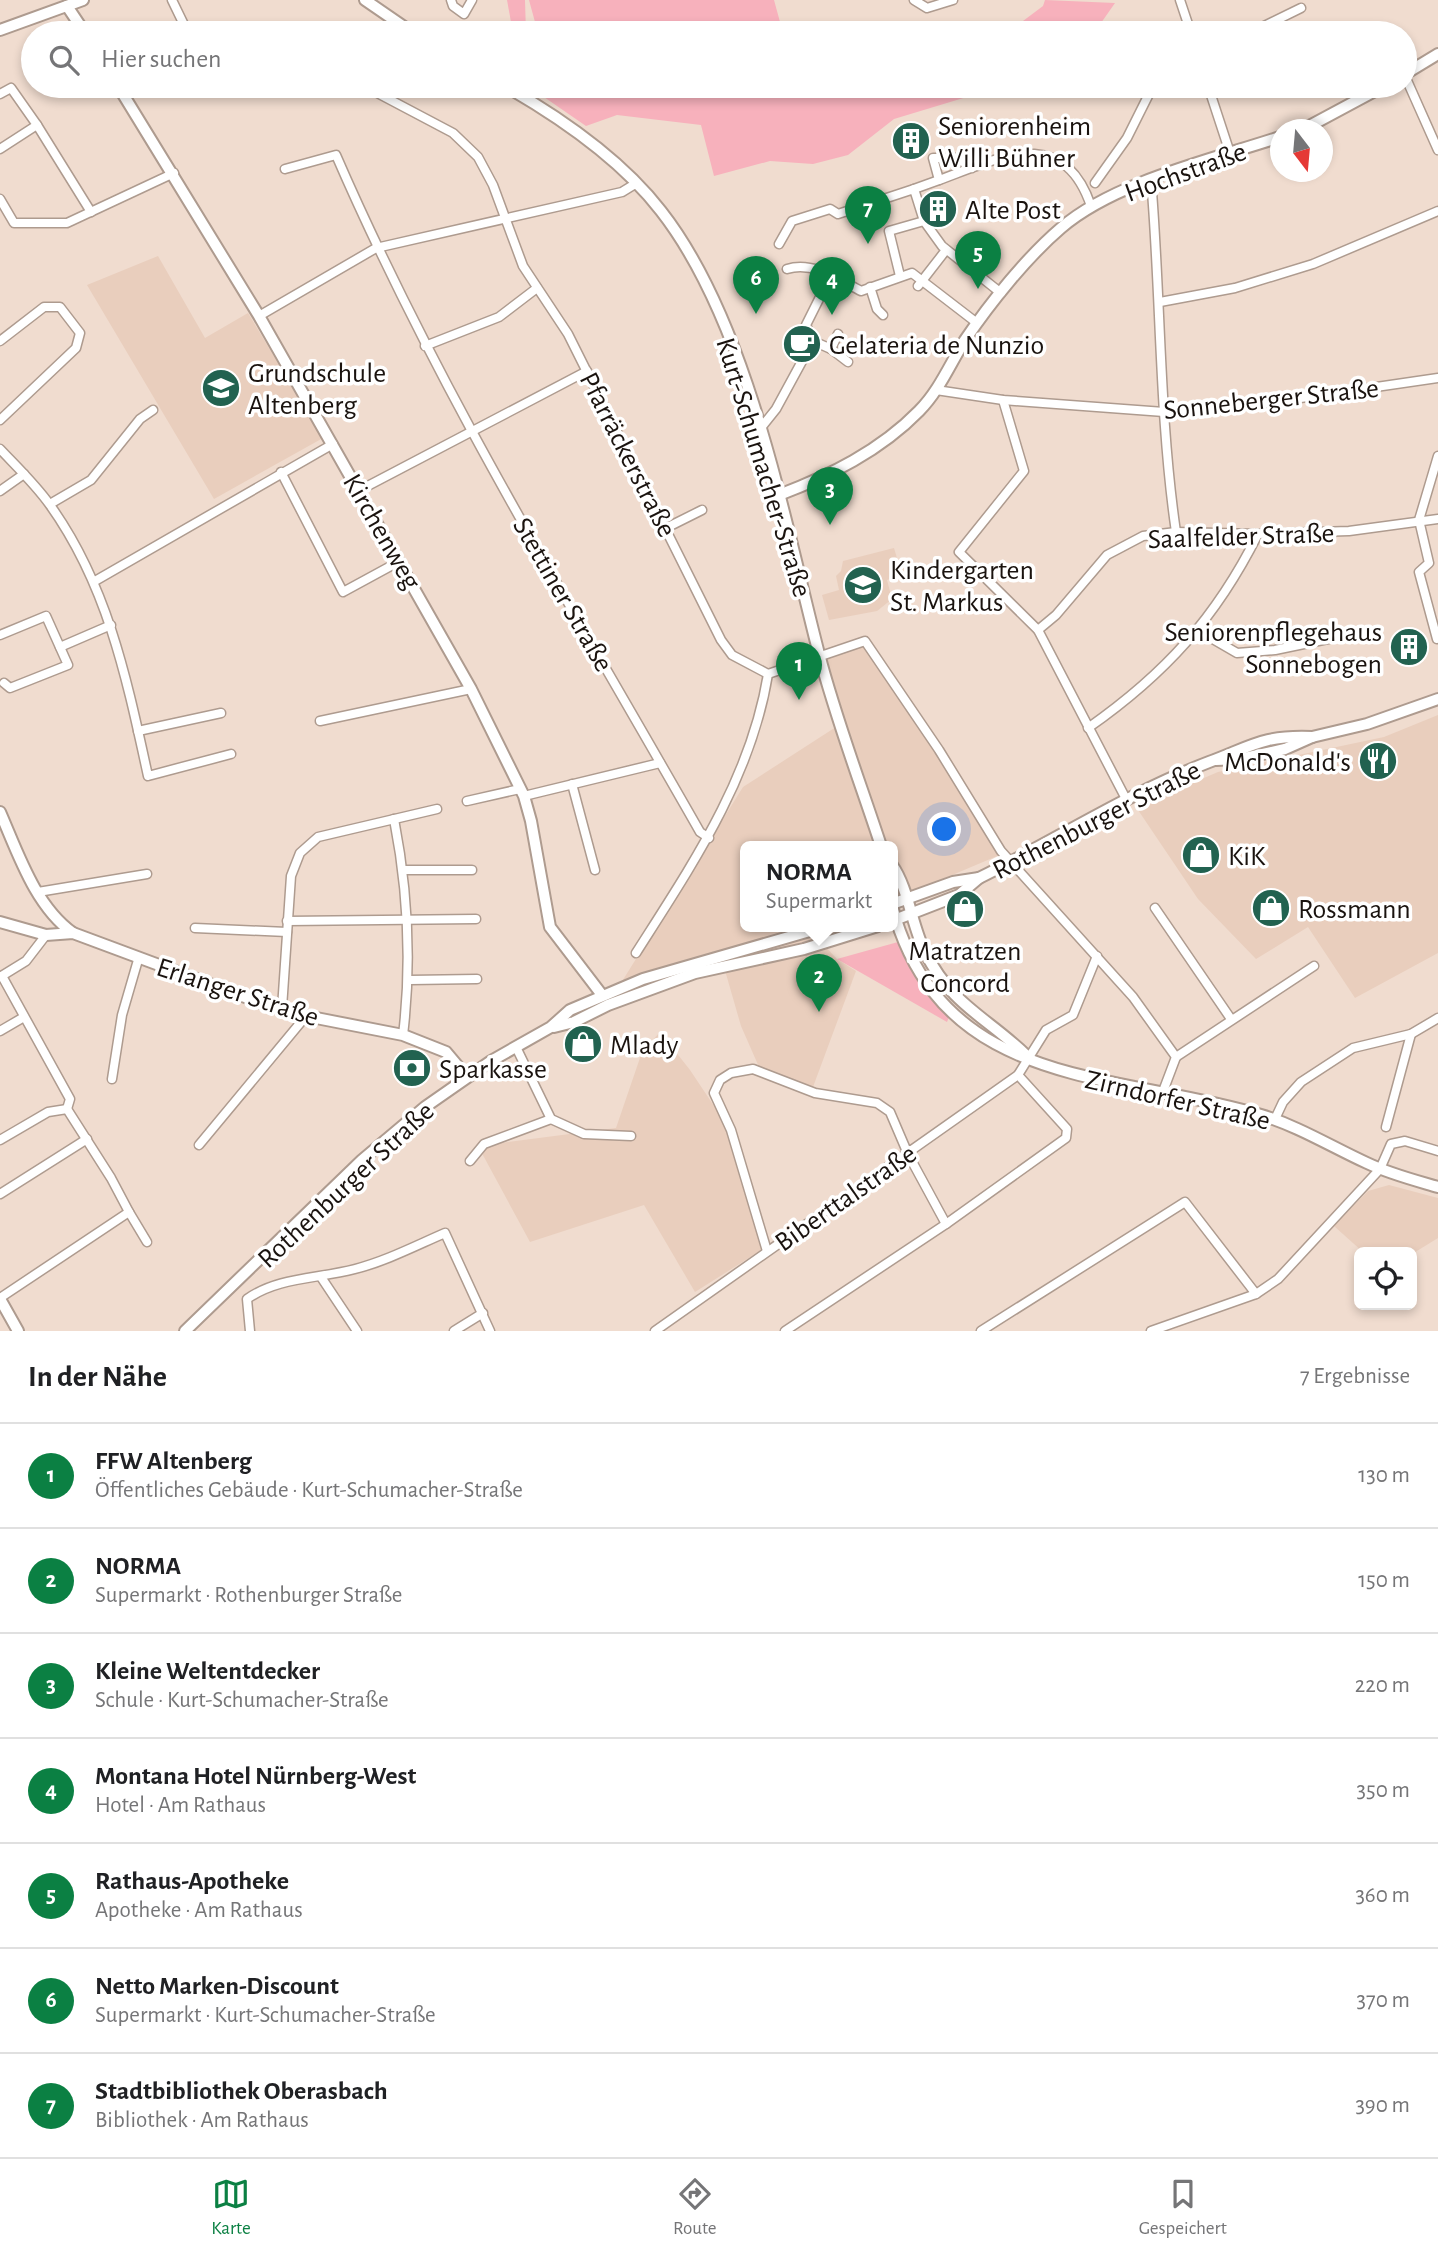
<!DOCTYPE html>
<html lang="de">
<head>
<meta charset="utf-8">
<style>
  :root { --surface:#fff; --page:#f2f2f2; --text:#202124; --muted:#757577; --line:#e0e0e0; --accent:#0b8043 }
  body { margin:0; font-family:"Alegreya Sans",sans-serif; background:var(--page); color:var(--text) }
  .controls { position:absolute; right:21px; bottom:21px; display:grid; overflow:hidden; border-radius:10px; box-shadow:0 4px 10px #0003 }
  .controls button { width:63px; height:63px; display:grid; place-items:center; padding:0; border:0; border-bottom:2px solid var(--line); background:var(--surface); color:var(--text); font:35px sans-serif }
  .compass { position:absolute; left:1270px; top:119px; width:63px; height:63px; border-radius:50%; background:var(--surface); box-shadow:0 4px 10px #0003; rotate:164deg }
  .you { position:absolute; left:945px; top:830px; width:24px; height:24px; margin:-18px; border:5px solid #fff; border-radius:50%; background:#1a73e8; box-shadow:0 0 0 10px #1a73e833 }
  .badge { display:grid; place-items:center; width:46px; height:46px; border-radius:50%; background:var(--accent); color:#fff; font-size:23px; font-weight:700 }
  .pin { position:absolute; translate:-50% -58px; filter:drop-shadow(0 2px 4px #0008) }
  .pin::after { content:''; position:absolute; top:37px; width:24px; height:21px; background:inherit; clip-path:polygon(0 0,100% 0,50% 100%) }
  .popup { position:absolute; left:740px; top:841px; width:158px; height:91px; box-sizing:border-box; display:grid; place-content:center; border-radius:10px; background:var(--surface); filter:drop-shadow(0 2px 5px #0005); font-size:23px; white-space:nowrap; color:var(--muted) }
  .popup b { font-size:26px; color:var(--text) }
  .popup::after { content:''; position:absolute; left:50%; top:100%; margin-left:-14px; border:14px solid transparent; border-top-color:var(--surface) }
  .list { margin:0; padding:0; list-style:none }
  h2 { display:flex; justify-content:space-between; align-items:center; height:91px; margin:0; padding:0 28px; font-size:30px }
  h2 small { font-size:23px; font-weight:400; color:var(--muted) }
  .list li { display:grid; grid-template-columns:46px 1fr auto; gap:21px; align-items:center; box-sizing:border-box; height:105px; padding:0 28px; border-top:2px solid var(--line) }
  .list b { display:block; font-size:26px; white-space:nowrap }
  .list p { margin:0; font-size:23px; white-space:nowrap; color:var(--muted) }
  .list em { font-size:23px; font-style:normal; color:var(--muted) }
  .icon { flex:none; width:38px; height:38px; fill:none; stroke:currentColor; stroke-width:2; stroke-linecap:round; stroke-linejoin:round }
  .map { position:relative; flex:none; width:1438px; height:1331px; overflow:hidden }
  .search { position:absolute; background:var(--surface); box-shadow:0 4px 10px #0003; left:21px; right:21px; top:21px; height:77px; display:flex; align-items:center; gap:18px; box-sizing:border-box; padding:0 24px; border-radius:38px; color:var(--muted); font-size:26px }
  .sheet { height:826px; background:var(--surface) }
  nav { display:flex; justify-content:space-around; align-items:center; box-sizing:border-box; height:98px; border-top:2px solid var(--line); background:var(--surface); font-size:19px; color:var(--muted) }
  nav a { display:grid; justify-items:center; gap:4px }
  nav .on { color:var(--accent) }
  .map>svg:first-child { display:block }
  .built { fill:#e9cebd }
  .green { fill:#f7b1bc }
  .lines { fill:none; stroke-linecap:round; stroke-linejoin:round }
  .street-casing { stroke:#ae9b8f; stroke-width:11 }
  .secondary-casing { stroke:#ae9b8f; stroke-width:14 }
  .street { stroke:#fff; stroke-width:8 }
  .secondary { stroke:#fff; stroke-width:10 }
  .labels { text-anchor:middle; stroke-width:7; stroke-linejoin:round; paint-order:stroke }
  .poi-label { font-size:28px; fill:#1a130f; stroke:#fff; text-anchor:start }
  .street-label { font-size:28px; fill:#1a130f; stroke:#fff }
</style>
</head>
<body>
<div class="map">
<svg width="1438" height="1331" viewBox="0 0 1438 1331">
  <rect width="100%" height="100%" fill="#f0dccf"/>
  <g class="built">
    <path d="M158,256L205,338L248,313L323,438L214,499L87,285Z"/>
    <path d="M894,548L902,575L887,580L892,599L877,611L829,620L822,595L839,590L836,576L841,571L843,561Z"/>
    <path d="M864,643L1002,854L893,900L892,846H746V926H812L808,928L837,959L856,971L813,1087L759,1067L741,1026L722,960L621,983L743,787L839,725L820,661Z"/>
    <path d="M1438,715V953L1355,998L1308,927L1256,959L1198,899L1136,807L1218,772L1384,737Z"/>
    <path d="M660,1032L690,1070L724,1121L763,1249L695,1292L644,1205L530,1242L478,1146L616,1128L642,1052Z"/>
    <path d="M1389,1185L1438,1198V1238L1412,1254L1363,1252L1334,1226L1368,1191Z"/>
  </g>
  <g class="green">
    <path d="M507,0H525L526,33H513Z"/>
    <path d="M529,0H774L783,33H538Z"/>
    <path d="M1045,0L1115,3L1094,33H1007L1043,6Z"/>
    <path d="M528,86H987L970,96L894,119L848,155L813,164L770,161L714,176L701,125L617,115L586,126Z"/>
    <path d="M898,942L917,979L949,1017L947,1022L837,959Z"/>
  </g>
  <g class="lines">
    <g class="street-casing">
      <g id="street">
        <path d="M172,0L188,33"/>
        <path d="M451,0L453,6L464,14L472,0"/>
        <path d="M914,0L927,8L953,0"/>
        <path d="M1180,0L1191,33"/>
        <path d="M1250,33L1301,8"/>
        <path d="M1405,76L1438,150"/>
        <path d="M364,86L453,133L478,157L493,185L523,266L568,334L721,640L732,655L768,674"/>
        <path d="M1208,86L1230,153"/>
        <path d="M0,94L11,88L37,125L0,149"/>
        <path d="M37,125L91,212"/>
        <path d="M972,168L957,158H933L939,180C999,158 1063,124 1091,206"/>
        <path d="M285,169L336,155C438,390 573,609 700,832L709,838"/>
        <path d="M1151,179C1161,297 1159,416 1176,532"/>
        <path d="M1095,183L1127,138L1153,86"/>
        <path d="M914,189L939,180"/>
        <path d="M0,199L14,223H67L174,173"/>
        <path d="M779,244L792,221L830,209L838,214L914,189L924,221L942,246L1001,293"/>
        <path d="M787,269C813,261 838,279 861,291L912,273L977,323"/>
        <path d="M900,276L889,231L924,221"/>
        <path d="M918,286L946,250"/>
        <path d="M870,287L877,309L883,315"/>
        <path d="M1160,302L1235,288L1313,264L1438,211"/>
        <path d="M259,316L376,248L622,192L635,184"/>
        <path d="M0,341L44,307H60L80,333L76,348L0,420"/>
        <path d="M813,341L831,349L838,334"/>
        <path d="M425,346L499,317L537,288"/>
        <path d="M831,349L848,362"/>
        <path d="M936,390L1003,400L1164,412L1232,408L1438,378"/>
        <path d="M1003,400L1024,471L959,552L1038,630L1125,797"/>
        <path d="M760,429L776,409L813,341L806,325L831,275"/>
        <path d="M0,449C17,467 36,485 50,505C108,586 127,680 148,776L231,754"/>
        <path d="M281,472L343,592L400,561"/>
        <path d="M360,490L587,371"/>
        <path d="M0,491L24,474"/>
        <path d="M50,504L91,480L140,419L153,410"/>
        <path d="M666,528L702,510"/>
        <path d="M95,581L333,444"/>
        <path d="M1038,630L1056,615L1107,555L1143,536L1176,532L1258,534L1349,531L1438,519"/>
        <path d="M1199,631L1237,653L1275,650L1352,634"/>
        <path d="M0,635L46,616L68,665L10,688L4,683"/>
        <path d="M1437,639L1419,572L1429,563L1419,520L1438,456"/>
        <path d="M60,647L111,625"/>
        <path d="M320,721L471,689"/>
        <path d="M1088,728C1165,674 1216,618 1258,534"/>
        <path d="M138,731L221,713"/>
        <path d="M572,784L595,870"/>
        <path d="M524,796L660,763"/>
        <path d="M467,801L520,789"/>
        <path d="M394,819C408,891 412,961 403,1035"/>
        <path d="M404,870H472"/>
        <path d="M38,892L147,874"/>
        <path d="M1155,908L1231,1019"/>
        <path d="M287,921L476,919"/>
        <path d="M195,928L287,932"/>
        <path d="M636,953C692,865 751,779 768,674L865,641L939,750L1001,851L1133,997L1176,1057L1162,1094"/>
        <path d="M2,976L70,1099L67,1109"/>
        <path d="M0,977L26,961L46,935"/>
        <path d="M410,980L477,979"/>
        <path d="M282,1008L291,876L300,853L318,837L437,809"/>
        <path d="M0,1031L24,1017"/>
        <path d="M516,1047L551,1119L584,1134L631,1136"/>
        <path d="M1176,1057L1314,966"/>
        <path d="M112,1079L122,1015L138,960"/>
        <path d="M1275,1119L1283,1102L1301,1082L1353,1048L1411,1034L1438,1018"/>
        <path d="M1386,1127L1411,1034"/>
        <path d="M0,1140L48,1112L67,1109L111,1178L129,1212L0,1298"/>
        <path d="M199,1145L306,1016"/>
        <path d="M470,1161L484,1144L551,1119"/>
        <path d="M0,1194L87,1139"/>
        <path d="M129,1212L147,1242"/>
        <path d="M767,1251L731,1130L714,1093L720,1080L731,1073L753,1069L815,1093L877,1103L890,1112L908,1154L946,1224"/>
        <path d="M321,1277L357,1331"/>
        <path d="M250,1331L247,1299C278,1277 317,1279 355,1269C386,1261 415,1246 445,1233L490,1331"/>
        <path d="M454,1331L483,1313"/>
        <path d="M655,1331L1018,1075L1046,1030L1073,1015L1097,956"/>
        <path d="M785,1331L946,1224L1066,1138L1067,1129L1018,1075"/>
        <path d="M981,1331L1185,1202L1256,1294"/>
        <path d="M1151,1331L1256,1294L1278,1279L1380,1169L1391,1144L1405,1141L1438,1151"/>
      </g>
    </g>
    <g class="secondary-casing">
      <g id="secondary">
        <path d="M365,0L413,33"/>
        <path d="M67,6L85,33"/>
        <path d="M0,30L83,0"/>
        <path d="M1405,74L1438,54"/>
        <path d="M118,86L259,316L471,689L524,796L531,821L550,927L602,995"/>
        <path d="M505,86C561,118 621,159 661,211C748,322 784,519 819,654C836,719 860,782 881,846"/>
        <path d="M1302,130L1384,86"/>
        <path d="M779,495C829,476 880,451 919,411C939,391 950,364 965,340C990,303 1027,257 1061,228C1114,182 1214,159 1280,137"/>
        <path d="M1216,760L1240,759L1285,749L1312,737L1367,724L1438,699"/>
        <path d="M0,812C18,853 35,906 73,933"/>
        <path d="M892,865C908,887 912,926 925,952C952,1006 987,1017 1027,1056"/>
        <path d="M892,904L953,882L979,878"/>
        <path d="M892,906C942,1091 1114,1071 1261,1115C1298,1126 1332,1147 1367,1163C1390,1174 1414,1180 1438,1187"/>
        <path d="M892,921L959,895L979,878C1056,840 1128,793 1209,762C1252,746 1263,735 1312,737"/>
        <path d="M0,922L46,935L73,933L261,1003L306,1016L403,1035L446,1052L467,1077"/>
        <path d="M554,1027L574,1022L608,1005L695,973L804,949L878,926"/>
        <path d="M0,1299L18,1331"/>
        <path d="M185,1331L362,1160L425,1107L491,1061L551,1027L570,1010L643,979L827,926"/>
      </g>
    </g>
    <use href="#street" class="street"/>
    <use href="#secondary" class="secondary"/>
  </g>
  <defs>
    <g id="building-disc" transform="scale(2.0125)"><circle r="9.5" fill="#226250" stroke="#fff"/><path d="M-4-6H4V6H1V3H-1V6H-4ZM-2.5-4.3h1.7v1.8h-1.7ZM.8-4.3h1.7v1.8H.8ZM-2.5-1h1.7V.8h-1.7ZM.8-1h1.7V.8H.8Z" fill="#fff"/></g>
    <g id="cafe-disc" transform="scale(2.0125)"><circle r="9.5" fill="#226250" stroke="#fff"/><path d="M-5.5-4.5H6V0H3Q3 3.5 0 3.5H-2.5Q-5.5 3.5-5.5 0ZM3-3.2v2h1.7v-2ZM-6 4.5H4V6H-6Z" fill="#fff"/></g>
    <g id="school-disc" transform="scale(2.0125)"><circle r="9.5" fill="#226250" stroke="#fff"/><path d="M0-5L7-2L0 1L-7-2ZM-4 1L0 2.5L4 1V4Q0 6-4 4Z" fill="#fff"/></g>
    <g id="restaurant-disc" transform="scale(2.0125)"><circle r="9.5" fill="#226250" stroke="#fff"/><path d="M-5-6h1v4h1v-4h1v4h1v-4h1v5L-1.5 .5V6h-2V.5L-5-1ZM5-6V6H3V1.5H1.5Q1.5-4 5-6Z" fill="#fff"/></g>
    <g id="shop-disc" transform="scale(2.0125)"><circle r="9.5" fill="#226250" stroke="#fff"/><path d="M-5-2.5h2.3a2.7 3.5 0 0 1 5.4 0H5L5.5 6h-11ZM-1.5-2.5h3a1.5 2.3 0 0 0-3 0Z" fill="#fff"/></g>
    <g id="bank-disc" transform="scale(2.0125)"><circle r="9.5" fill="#226250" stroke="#fff"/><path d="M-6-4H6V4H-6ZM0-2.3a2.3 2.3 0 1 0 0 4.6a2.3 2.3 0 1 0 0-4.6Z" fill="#fff"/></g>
  </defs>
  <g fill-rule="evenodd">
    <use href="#building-disc" x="911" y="141"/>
    <use href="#building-disc" x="938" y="209"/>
    <use href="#cafe-disc" x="802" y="344"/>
    <use href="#school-disc" x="221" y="388"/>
    <use href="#school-disc" x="863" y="585"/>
    <use href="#building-disc" x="1409" y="647"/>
    <use href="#restaurant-disc" x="1378" y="761"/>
    <use href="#shop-disc" x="1201" y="855"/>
    <use href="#shop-disc" x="1271" y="908"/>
    <use href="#shop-disc" x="965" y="909"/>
    <use href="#shop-disc" x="583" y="1044"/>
    <use href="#bank-disc" x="412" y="1068"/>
  </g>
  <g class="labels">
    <g class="poi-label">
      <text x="938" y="135">Seniorenheim<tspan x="938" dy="32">Willi Bühner</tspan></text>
      <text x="965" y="219">Alte Post</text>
      <text x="829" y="354">Gelateria de Nunzio</text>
      <text x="248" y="382">Grundschule<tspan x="248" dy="32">Altenberg</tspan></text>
      <text x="890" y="579">Kindergarten<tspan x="890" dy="32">St. Markus</tspan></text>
      <text x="1382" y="641" text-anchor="end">Seniorenpflegehaus<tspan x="1382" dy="32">Sonnebogen</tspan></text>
      <text x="1351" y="771" text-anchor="end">McDonald's</text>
      <text x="1228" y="865">KiK</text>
      <text x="1298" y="918">Rossmann</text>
      <text x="965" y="960" text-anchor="middle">Matratzen<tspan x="965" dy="32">Concord</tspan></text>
      <text x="610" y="1054">Mlady</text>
      <text x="439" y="1078">Sparkasse</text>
    </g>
    <g class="street-label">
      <text transform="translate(1185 171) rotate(-20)" y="10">Hochstraße</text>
      <text transform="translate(1271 398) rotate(-6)" y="10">Sonneberger Straße</text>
      <text transform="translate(629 454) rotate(63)" y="10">Pfarräckerstraße</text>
      <text transform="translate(765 467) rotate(73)" y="10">Kurt-Schumacher-Straße</text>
      <text transform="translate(383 531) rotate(60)" y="10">Kirchenweg</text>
      <text transform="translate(1241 535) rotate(-2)" y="10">Saalfelder Straße</text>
      <text transform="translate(564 594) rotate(60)" y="10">Stettiner Straße</text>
      <text transform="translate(1096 819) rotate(-27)" y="10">Rothenburger Straße</text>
      <text transform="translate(238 991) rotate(18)" y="10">Erlanger Straße</text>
      <text transform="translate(1178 1099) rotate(13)" y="10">Zirndorfer Straße</text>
      <text transform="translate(345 1184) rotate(-43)" y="10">Rothenburger Straße</text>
      <text transform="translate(845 1197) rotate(-35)" y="10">Biberttalstraße</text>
    </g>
  </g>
</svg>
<div class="controls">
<button><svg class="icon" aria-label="locate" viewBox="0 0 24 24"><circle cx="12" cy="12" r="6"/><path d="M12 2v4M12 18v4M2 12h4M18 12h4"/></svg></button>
</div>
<svg class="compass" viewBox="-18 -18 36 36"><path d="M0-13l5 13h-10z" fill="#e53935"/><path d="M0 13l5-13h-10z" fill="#757577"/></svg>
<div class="you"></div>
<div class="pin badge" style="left:799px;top:700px">1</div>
<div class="pin badge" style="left:819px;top:1012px">2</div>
<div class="popup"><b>NORMA</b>Supermarkt</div>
<div class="pin badge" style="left:830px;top:525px">3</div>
<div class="pin badge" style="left:832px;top:315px">4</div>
<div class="pin badge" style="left:978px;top:289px">5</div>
<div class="pin badge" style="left:756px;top:314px">6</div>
<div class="pin badge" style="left:868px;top:244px">7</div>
<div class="search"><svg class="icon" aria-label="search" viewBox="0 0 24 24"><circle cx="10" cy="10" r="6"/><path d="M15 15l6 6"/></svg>Hier suchen</div>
</div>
<section class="sheet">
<h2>In der Nähe<small>7 Ergebnisse</small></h2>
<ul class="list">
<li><span class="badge">1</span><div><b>FFW Altenberg</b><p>Öffentliches Gebäude · Kurt-Schumacher-Straße</p></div><em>130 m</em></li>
<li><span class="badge">2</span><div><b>NORMA</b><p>Supermarkt · Rothenburger Straße</p></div><em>150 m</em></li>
<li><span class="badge">3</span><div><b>Kleine Weltentdecker</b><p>Schule · Kurt-Schumacher-Straße</p></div><em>220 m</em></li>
<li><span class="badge">4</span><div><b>Montana Hotel Nürnberg-West</b><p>Hotel · Am Rathaus</p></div><em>350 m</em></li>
<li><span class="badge">5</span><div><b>Rathaus-Apotheke</b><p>Apotheke · Am Rathaus</p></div><em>360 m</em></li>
<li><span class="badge">6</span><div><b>Netto Marken-Discount</b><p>Supermarkt · Kurt-Schumacher-Straße</p></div><em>370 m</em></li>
<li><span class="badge">7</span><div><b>Stadtbibliothek Oberasbach</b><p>Bibliothek · Am Rathaus</p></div><em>390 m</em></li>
</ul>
</section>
<nav>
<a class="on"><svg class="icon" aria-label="map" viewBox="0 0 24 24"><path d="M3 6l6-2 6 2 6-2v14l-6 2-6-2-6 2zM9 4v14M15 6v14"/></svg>Karte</a>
<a><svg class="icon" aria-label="directions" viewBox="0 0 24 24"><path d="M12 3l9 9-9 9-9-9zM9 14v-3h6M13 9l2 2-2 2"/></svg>Route</a>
<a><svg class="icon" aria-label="saved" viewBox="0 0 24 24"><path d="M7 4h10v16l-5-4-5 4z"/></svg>Gespeichert</a>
</nav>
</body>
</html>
